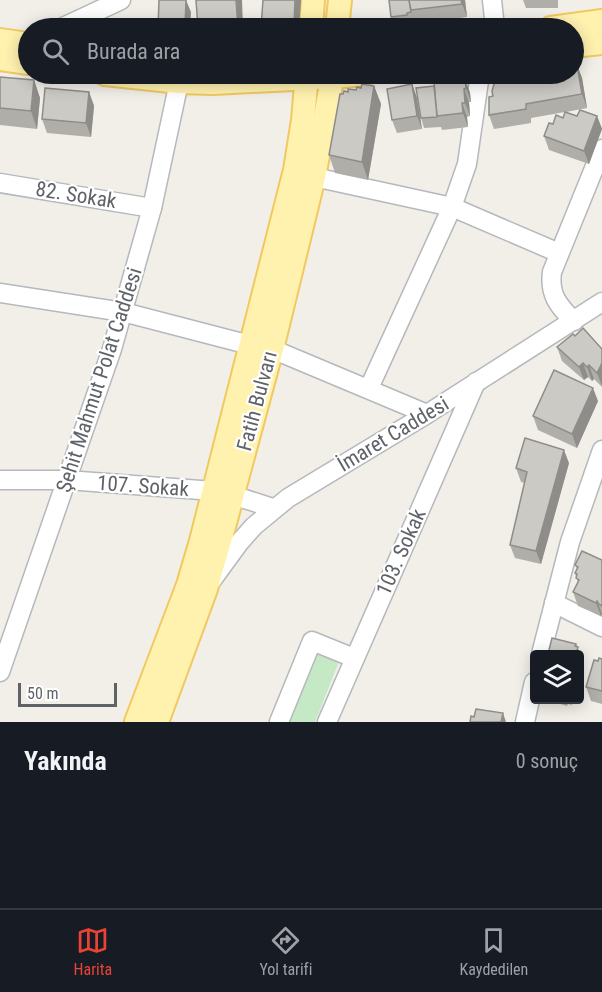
<!DOCTYPE html>
<html lang="tr">
<head>
<meta charset="utf-8">
<style>
  :root { --surface:#171b24; --page:#20242c; --text:#f1f3f6; --muted:#9ea1a6; --line:#363941; --accent:#ea4335 }
  body { margin:0; font-family:"Roboto Condensed",sans-serif; background:var(--page); color:var(--text) }
  .controls { position:absolute; right:18px; bottom:18px; display:grid; overflow:hidden; border-radius:6px; box-shadow:0 3px 15px #0003 }
  .controls button { width:54px; height:54px; display:grid; place-items:center; padding:0; border:0; border-bottom:2px solid var(--line); background:var(--surface); color:var(--text); font:30px sans-serif }
  .scale { position:absolute; left:18px; bottom:15px; width:99px; box-sizing:border-box; padding-left:6px; border:3px solid #5f6368; border-top:0; font-size:16px; line-height:21px; white-space:nowrap; color:#5f6368; -webkit-text-stroke:4px #fff; paint-order:stroke }
  .list { margin:0; padding:0; list-style:none }
  h2 { display:flex; justify-content:space-between; align-items:center; height:78px; margin:0; padding:0 24px; font-size:26px }
  h2 small { font-size:20px; font-weight:400; color:var(--muted) }
  .icon { flex:none; width:33px; height:33px; fill:none; stroke:currentColor; stroke-width:2; stroke-linecap:round; stroke-linejoin:round }
  .map { position:relative; flex:none; width:602px; height:722px; overflow:hidden }
  .search { position:absolute; background:var(--surface); box-shadow:0 3px 15px #0003; left:18px; right:18px; top:18px; height:66px; display:flex; align-items:center; gap:15px; box-sizing:border-box; padding:0 21px; border-radius:33px; color:var(--muted); font-size:22px }
  .sheet { height:186px; background:var(--surface) }
  nav { display:flex; justify-content:space-around; align-items:center; box-sizing:border-box; height:84px; border-top:2px solid var(--line); background:var(--surface); font-size:16px; color:var(--muted) }
  nav a { display:grid; justify-items:center; gap:3px }
  nav .on { color:var(--accent) }
  .map>svg:first-child { display:block }
  .green { fill:#c5e8c5 }
  .lines { fill:none; stroke-linecap:round; stroke-linejoin:round }
  .minor-casing { stroke:#b5b8bc; stroke-width:21 }
  .major-casing { stroke:#f2c960; stroke-width:26 }
  .minor { stroke:#fff; stroke-width:18 }
  .major { stroke:#fff2af; stroke-width:22 }
  .wall { fill:#afaea9 }
  .shaded-wall { fill:#8f8d8a }
  .building { fill:#cccac5; stroke:#8f8d8a; stroke-width:1.5 }
  .labels { text-anchor:middle; stroke-width:4.5; stroke-linejoin:round; paint-order:stroke }
  .street-label { font-size:21px; fill:#5f6368; stroke:#fff }
</style>
</head>
<body>
<div class="map">
<svg width="602" height="722" viewBox="0 0 602 722">
  <rect width="100%" height="100%" fill="#f1efe8"/>
  <path class="green" d="M315,650L340,659L315,722H286Z"/>
  <g class="lines">
    <g class="minor-casing">
      <g id="minor">
        <path d="M492,0L495,28"/>
        <path d="M61,28L121,0"/>
        <path d="M314,177L452,207L559,253"/>
        <path d="M0,183L152,208"/>
        <path d="M0,293L123,312L250,345"/>
        <path d="M574,321C558,306 549,294 552,272L602,149"/>
        <path d="M272,349L427,414"/>
        <path d="M369,388L452,207L467,164L480,74"/>
        <path d="M0,480H67L214,491"/>
        <path d="M232,495L273,508"/>
        <path d="M212,580L239,543L254,526L288,498L427,414L602,302"/>
        <path d="M554,603L602,627"/>
        <path d="M541,654L570,542L602,450"/>
        <path d="M0,672L112,349L152,208L179,82"/>
        <path d="M279,722L312,641L354,658"/>
        <path d="M327,722L476,382"/>
        <path d="M525,722L534,682"/>
      </g>
    </g>
    <g class="major-casing">
      <g id="major">
        <path d="M311,28L313,0"/>
        <path d="M337,28L340,0"/>
        <path d="M551,28L602,21"/>
        <path d="M0,40L28,44"/>
        <path d="M574,46L602,43"/>
        <path d="M0,59L28,63"/>
        <path d="M105,74L179,82L213,83L333,77L365,74"/>
        <path d="M136,722L188,585L201,541L295,170L303,120L307,74"/>
        <path d="M157,722L206,589L225,523L272,349L314,177L333,74"/>
      </g>
    </g>
    <use href="#minor" class="minor"/>
    <use href="#major" class="major"/>
  </g>
  <g class="wall">
    <path d="M263,0H301L299,28H261Z"/>
    <path d="M389,0H465L467,17L416,24L415,21L410,22L411,24L394,27L391,17Z"/>
    <path d="M523,0H558V8H526Z"/>
    <path d="M577,65L582,78L587,108L566,112L577,116H597L602,129L589,164L549,150L544,136L553,124L563,118L565,112L531,118V123L494,129L489,115L493,96L522,75Z"/>
    <path d="M0,77L34,80L40,98L37,129L0,125Z"/>
    <path d="M465,79L470,93L471,102H469L470,116L467,117L468,127L442,130L441,127L424,128L421,118L434,86Z"/>
    <path d="M412,84L417,98L422,129L397,133L392,120Z"/>
    <path d="M374,86L381,104L368,180L335,173L329,155L343,94L361,88Z"/>
    <path d="M89,92L94,106L91,137L47,133L42,119Z"/>
    <path d="M583,328L602,387L594,379L592,381L588,377L584,380L562,361L557,347L575,336Z"/>
    <path d="M598,401L577,448L538,430L533,416Z"/>
    <path d="M569,463L541,564L515,558L510,545L525,483L521,482L516,468Z"/>
    <path d="M602,560V614L601,616L578,606L573,592L578,583L575,573L577,569L575,565Z"/>
    <path d="M602,659V704L591,701L586,687L598,661Z"/>
    <path d="M544,699H573L572,705L568,704L567,706Z"/>
  </g>
  <g class="shaded-wall">
    <path d="M186,0L191,12L190,28H185Z"/>
    <path d="M236,0H242L243,28H238Z"/>
    <path d="M295,0H301L299,28H295L294,26Z"/>
    <path d="M461,0H465L467,17L462,4Z"/>
    <path d="M577,65L582,78L587,108L582,94Z"/>
    <path d="M465,79L470,93L471,102L466,88Z"/>
    <path d="M34,80L40,98L37,129L31,111Z"/>
    <path d="M412,84L417,98L422,129L417,116Z"/>
    <path d="M374,86L381,104L368,180L362,162Z"/>
    <path d="M464,89L469,102L470,116L465,103Z"/>
    <path d="M89,92L94,106L91,137L86,123Z"/>
    <path d="M462,103L467,117L468,127L463,113Z"/>
    <path d="M597,116L602,129L589,164L584,151Z"/>
    <path d="M583,363L588,377L584,380L579,367Z"/>
    <path d="M602,363V387L597,373Z"/>
    <path d="M589,365L594,379L592,381L587,367Z"/>
    <path d="M593,388L598,401L577,448L572,434Z"/>
    <path d="M564,450L569,463L541,564L536,551Z"/>
    <path d="M597,601L602,614L601,616L596,603Z"/>
    <path d="M576,644L583,661L579,675V654H576L575,646Z"/>
    <path d="M503,713L506,722H501Z"/>
  </g>
  <g class="building">
    <path d="M159,0H186L185,28H158Z"/>
    <path d="M196,0H236L238,28H198Z"/>
    <path d="M263,0H295L294,26L284,25V28L279,27V28H261Z"/>
    <path d="M389,0H409L411,12L407,13V15L391,17Z"/>
    <path d="M409,0H461L462,4L411,10Z"/>
    <path d="M573,65H577L582,94L526,104V109L489,115V97L493,96L492,91L497,74H521V75L528,74H573Z"/>
    <path d="M0,77L34,80L31,111L0,108Z"/>
    <path d="M465,79L466,88L464,89L465,103H462L463,113L437,116L434,82Z"/>
    <path d="M362,84L374,86L362,162L329,155L340,94H343L344,91L348,92V89L356,90L357,87L361,88Z"/>
    <path d="M412,84L417,116L392,120L387,89Z"/>
    <path d="M434,86L437,117L421,118L416,88Z"/>
    <path d="M45,88L89,92L86,123L42,119Z"/>
    <path d="M580,110L597,116L584,151L544,136L549,123L553,124L556,115L563,118L565,112L577,116Z"/>
    <path d="M583,328L602,349V363L597,373L589,365L587,367L583,363L579,367L557,347L573,334L575,336Z"/>
    <path d="M554,370L593,388L572,434L533,416Z"/>
    <path d="M525,438L564,450L536,551L510,545L527,472L516,468Z"/>
    <path d="M582,551L602,560V606L599,604L597,601L596,603L573,592L579,580L576,578L577,574L575,573L578,567L575,565Z"/>
    <path d="M552,638L576,644L575,646L578,647L576,654H548Z"/>
    <path d="M599,658L602,659V691L586,687L594,660L598,661Z"/>
    <path d="M476,709L503,713L501,722H470L471,716L474,717Z"/>
  </g>
  <g class="labels">
    <g class="street-label">
      <text transform="translate(76 195) rotate(9)" y="7">82. Sokak</text>
      <text transform="translate(99 380) rotate(-72)" y="7">Şehit Mahmut Polat Caddesi</text>
      <text transform="translate(257 401) rotate(-75)" y="7">Fatih Bulvarı</text>
      <text transform="translate(393 434) rotate(-31)" y="7">İmaret Caddesi</text>
      <text transform="translate(143 486) rotate(4)" y="7">107. Sokak</text>
      <text transform="translate(401 552) rotate(-66)" y="7">103. Sokak</text>
    </g>
  </g>
</svg>
<div class="controls">
<button><svg class="icon" aria-label="layers" viewBox="0 0 24 24"><path d="M12 4l9 5-9 5-9-5zM3 14l9 5 9-5"/></svg></button>
</div>
<div class="scale">50 m</div>
<div class="search"><svg class="icon" aria-label="search" viewBox="0 0 24 24"><circle cx="10" cy="10" r="6"/><path d="M15 15l6 6"/></svg>Burada ara</div>
</div>
<section class="sheet">
<h2>Yakında<small>0 sonuç</small></h2>
<ul class="list">
</ul>
</section>
<nav>
<a class="on"><svg class="icon" aria-label="map" viewBox="0 0 24 24"><path d="M3 6l6-2 6 2 6-2v14l-6 2-6-2-6 2zM9 4v14M15 6v14"/></svg>Harita</a>
<a><svg class="icon" aria-label="directions" viewBox="0 0 24 24"><path d="M12 3l9 9-9 9-9-9zM9 14v-3h6M13 9l2 2-2 2"/></svg>Yol tarifi</a>
<a><svg class="icon" aria-label="saved" viewBox="0 0 24 24"><path d="M7 4h10v16l-5-4-5 4z"/></svg>Kaydedilen</a>
</nav>
</body>
</html>
